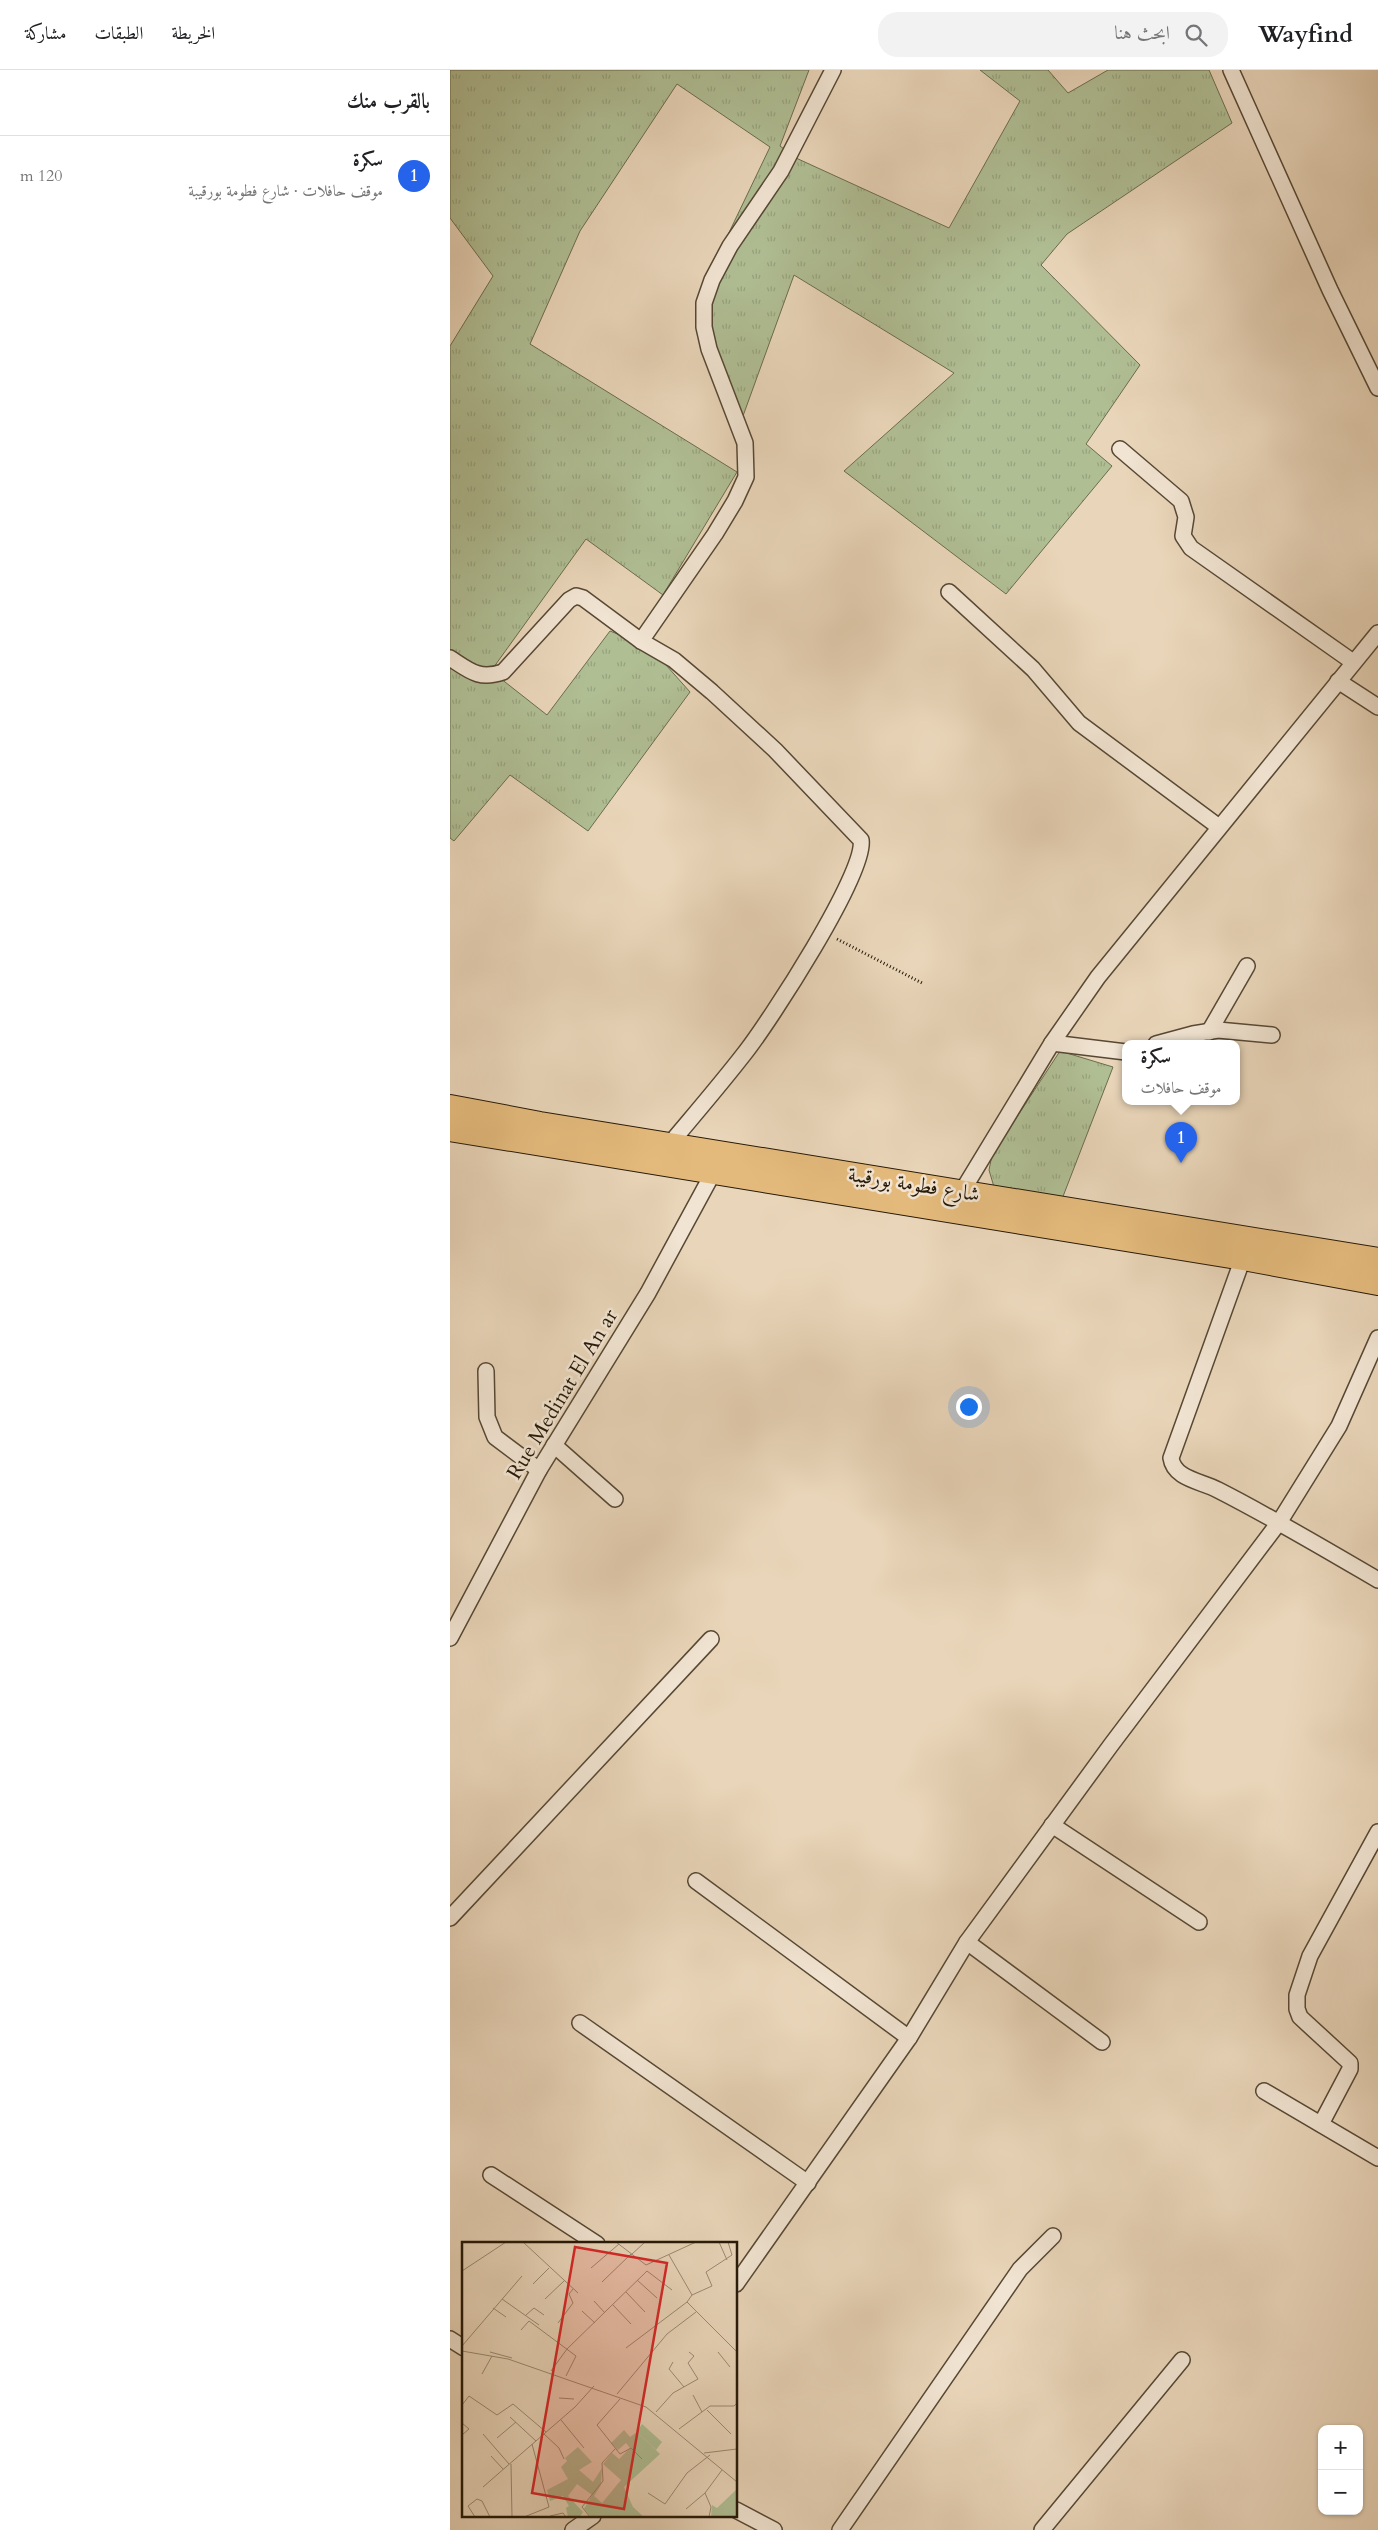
<!DOCTYPE html>
<html lang="ar">
<head>
<meta charset="utf-8">
<style>
  :root { --surface:#fff; --page:#f2f2f2; --text:#202124; --muted:#757577; --line:#e0e0e0; --accent:#2563eb }
  body { margin:0; font-family:Cardo,Amiri,serif; background:var(--page); color:var(--text); direction:rtl }
  .controls { position:absolute; right:15px; bottom:15px; display:grid; overflow:hidden; border-radius:10px; box-shadow:0 1px 4px #0004 }
  .controls button { width:45px; height:45px; display:grid; place-items:center; padding:0; border:0; border-bottom:1px solid var(--line); background:var(--surface); color:var(--text); font:25px sans-serif }
  .you { position:absolute; left:518px; top:1336px; width:18px; height:18px; margin:-12px; border:4px solid #fff; border-radius:50%; background:#1a73e8; box-shadow:0 0 0 8px #1a73e833 }
  .badge { display:grid; place-items:center; width:32px; height:32px; border-radius:50%; background:var(--accent); color:#fff; font-size:16px; font-weight:700 }
  .pin { position:absolute; translate:-50% -41px; filter:drop-shadow(0 1px 2px #0008) }
  .pin::after { content:''; position:absolute; top:26px; width:18px; height:15px; background:inherit; clip-path:polygon(0 0,100% 0,50% 100%) }
  .popup { position:absolute; left:672px; top:970px; width:118px; height:65px; box-sizing:border-box; display:grid; place-content:center; border-radius:10px; background:var(--surface); filter:drop-shadow(0 1px 4px #0005); font-size:16px; white-space:nowrap; color:var(--muted) }
  .popup b { font-size:19px; color:var(--text) }
  .popup::after { content:''; position:absolute; left:50%; top:100%; margin-left:-10px; border:10px solid transparent; border-top-color:var(--surface) }
  .list { margin:0; padding:0; list-style:none }
  h2 { display:flex; justify-content:space-between; align-items:center; height:65px; margin:0; padding:0 20px; font-size:21px }
  h2 small { font-size:16px; font-weight:400; color:var(--muted) }
  .list li { display:grid; grid-template-columns:32px 1fr auto; gap:15px; align-items:center; box-sizing:border-box; height:80px; padding:0 20px; border-top:1px solid var(--line) }
  .list b { display:block; font-size:19px; white-space:nowrap }
  .list p { margin:0; font-size:16px; white-space:nowrap; color:var(--muted) }
  .list em { font-size:16px; font-style:normal; color:var(--muted) }
  .icon { flex:none; width:28px; height:28px; fill:none; stroke:currentColor; stroke-width:2; stroke-linecap:round; stroke-linejoin:round }
  .map { position:relative; flex:none; width:928px; height:2460px; overflow:hidden; direction:ltr }
  header { display:flex; align-items:center; gap:30px; box-sizing:border-box; height:70px; padding:0 25px; background:var(--surface); border-bottom:1px solid var(--line) }
  header strong { font-size:24px }
  nav { display:flex; gap:28px; margin-inline-start:auto; font-size:18px }
  .search { width:350px; height:45px; background:var(--page); display:flex; align-items:center; gap:12px; box-sizing:border-box; padding:0 18px; border-radius:20px; color:var(--muted); font-size:19px }
  main { display:flex }
  aside { flex:1; background:var(--surface) }
  .map>svg:first-child { display:block }
  .grass { fill:url(#grass-tufts); stroke:#6b6c4e }
  .lines { fill:none; stroke-linecap:round; stroke-linejoin:round }
  .street-casing { stroke:#574834; stroke-width:18 }
  .primary-casing { stroke:#261908; stroke-width:26 }
  .path { stroke:#261908; stroke-width:3; stroke-dasharray:1 2.5; stroke-linecap:butt }
  .street { stroke:#f1e4d2; stroke-width:15 }
  .primary { stroke:#e4ba7c; stroke-width:24 }
  .labels { text-anchor:middle; stroke-width:5; stroke-linejoin:round; paint-order:stroke }
  .street-label { font-size:21px; fill:#261908; stroke:#f1e4d2 }
  .inset-road { fill:none; stroke:#9b8a72; stroke-width:1 }
  .view { fill:#d62828; fill-opacity:0.15; stroke:#d62828; stroke-width:2.5 }
  .inset-edge { fill:none; stroke:#261908; stroke-width:2.5 }
</style>
</head>
<body>
<header>
<strong>Wayfind</strong>
<div class="search"><svg class="icon" aria-label="search" viewBox="0 0 24 24"><circle cx="10" cy="10" r="6"/><path d="M15 15l6 6"/></svg>ابحث هنا</div>
<nav><a>الخريطة</a><a>الطبقات</a><a>مشاركة</a></nav>
</header>
<main>
<div class="map">
<svg width="928" height="2460" viewBox="0 0 928 2460">
  <defs>
    <pattern id="grass-tufts" width="24" height="20" patternUnits="userSpaceOnUse" patternTransform="scale(1.25)"><rect width="24" height="20" fill="#b0be94"/><path d="M3 7l-1-3M5 7V3M7 7l1-3M15 17l-1-3M17 17v-4M19 17l1-3" fill="none" stroke="#97a37e"/></pattern>
  </defs>
  <rect width="100%" height="100%" fill="#e9d5b9"/>
  <filter id="stains"><feTurbulence type="fractalNoise" baseFrequency=".004" numOctaves="4"/><feColorMatrix values="0 0 0 0 .2 0 0 0 0 .09 0 0 0 0 .02 0 0 0 .5 -.17"/></filter>
  <radialGradient id="worn" r=".72"><stop offset=".6" stop-color="#630" stop-opacity="0"/><stop offset="1" stop-color="#630" stop-opacity=".3"/></radialGradient>
  <g class="grass">
    <path d="M0,0H359L330,76L346,88L499,158L570,31L530,0H598L618,23L658,0H759L782,53L617,164L591,195L690,295L636,374L662,396L556,524L394,401L504,303L344,205L289,357L249,241L263,196L320,77L227,14L130,161L80,274L287,402L213,525L136,469L41,601L97,645L160,561L200,577L240,622L138,761L60,705L4,771L0,768V276L43,206L0,148Z"/>
    <path d="M610,981L663,997L612,1129L544,1117L539,1100L542,1085Z"/>
  </g>
  <g class="lines">
    <g class="street-casing">
      <g id="street">
        <path d="M781,0L880,220L928,318"/>
        <path d="M670,379L731,431L736,447L733,466L741,478L903,592"/>
        <path d="M499,522L583,599L629,653L769,757"/>
        <path d="M191,571L265,464L285,431L296,407L295,373L259,279L254,257V233L262,210L280,176L331,101L383,0"/>
        <path d="M0,588C20,601 29,610 53,602L119,530L126,526L133,528L191,571L224,590L262,622L325,680L411,770C417,802 318,954 294,984C270,1015 244,1045 219,1075"/>
        <path d="M888,611L928,637"/>
        <path d="M759,962L797,896"/>
        <path d="M602,973L676,982"/>
        <path d="M706,974L743,964L768,960L822,965"/>
        <path d="M508,1128L602,973L648,907L928,563"/>
        <path d="M793,1188L721,1388C724,1409 751,1411 768,1420C823,1448 875,1479 928,1510"/>
        <path d="M36,1301L37,1347L45,1367L89,1400"/>
        <path d="M104,1375L165,1429"/>
        <path d="M0,1568L89,1400L198,1223L263,1103"/>
        <path d="M602,1755L749,1852"/>
        <path d="M246,1811L459,1968"/>
        <path d="M0,1848L261,1569"/>
        <path d="M517,1872L652,1972"/>
        <path d="M130,1953L358,2113"/>
        <path d="M814,2021L928,2088"/>
        <path d="M871,2054L900,1999V1993L850,1947L847,1939V1925L860,1886L928,1762"/>
        <path d="M41,2105L147,2174"/>
        <path d="M286,2214L459,1968L517,1872L661,1675L830,1451L889,1356L928,1268"/>
        <path d="M0,2269L14,2278"/>
        <path d="M286,2440L324,2460"/>
        <path d="M123,2460L143,2446"/>
        <path d="M390,2460L570,2199L603,2166"/>
        <path d="M592,2460L732,2290"/>
      </g>
    </g>
    <g class="primary-casing">
      <g id="primary">
        <path d="M0,1037L90,1054L928,1190"/>
        <path d="M0,1059L793,1188L928,1213"/>
      </g>
    </g>
    <path class="path" d="M387,869L472,913"/>
    <use href="#street" class="street"/>
    <use href="#primary" class="primary"/>
  </g>
  <g class="labels">
    <g class="street-label">
      <text transform="translate(464 1114) rotate(9)" y="7">شارع فطومة بورقيبة</text>
      <text transform="translate(112 1324) rotate(-59)" y="7">Rue Medinat El An ar</text>
    </g>
  </g>
  <g transform="translate(12 2172)">
    <rect width="275" height="275" fill="#e9d5b9"/>
    <path d="M162,188L168,195L175,190L198,212L162,245L171,265L182,275H129L122,267L130,253L115,242L106,254L121,270L118,275H106L104,266L107,264L101,254L88,259L85,248L106,237L99,225L105,219L103,216L116,205L130,220L117,228L131,240L140,226L139,243L132,254L140,261L159,238L141,222L150,211L157,217L168,206L164,201L156,208L149,201ZM275,247V275H249L250,263L255,266Z" fill="#b0be94"/>
    <path d="M180,182L200,200L194,208L175,190Z" fill="#b0be94"/>
    <path class="inset-road" d="M61,0L116,51M154,0L184,23L234,0M257,0L265,18M169,13L183,0M207,13L230,53L225,60L275,110M129,26L157,2M0,29L44,0M175,38L195,56M140,40L169,12M71,42L87,26M164,50L183,70M230,53L250,44L244,30L270,13L266,0M40,57L77,83M83,57L102,39M132,59L143,71M151,63L169,82M31,66L44,75M120,69L133,81M64,73L72,66L82,73M96,81L111,61L107,52L111,47M59,88L67,79L114,114L104,134M0,104L60,34M164,106L225,60M0,109L46,117L184,165L275,240M28,110L50,116M256,110L268,125M211,120L207,127L222,145M89,129L105,107L185,29L210,48M20,132L30,114M155,152L205,92L234,70M231,153L240,170M97,156L112,157M158,157L135,183L158,212L169,206L180,217M0,163L7,154L35,173L51,162L84,190M245,168L269,192M194,170L211,151L236,137L226,121L232,114L227,110M48,175L74,199M99,178L122,206M0,181L7,187L0,193M217,187L248,164H272L275,161M21,192L47,222M82,192L97,206L102,217M35,196L54,180M242,211L275,207M29,214L41,227M49,222L50,275M21,245L113,165L132,144M186,251L203,262L225,231L248,213M224,267L243,251M88,274L101,271L104,275M13,275L6,264L15,257L20,259L28,275M62,275L87,265L70,202M128,275L120,265L141,239L140,221L153,207M247,275L249,265L243,251L260,228"/>
    <path class="view" d="M113,5L205,21L162,267L70,251Z"/>
    <rect width="275" height="275" class="inset-edge"/>
  </g>
  <rect width="100%" height="100%" filter="url(#stains)"/>
  <rect width="100%" height="100%" fill="url(#worn)"/>
</svg>
<div class="controls">
<button>+</button>
<button>−</button>
</div>
<div class="you"></div>
<div class="pin badge" style="left:731px;top:1093px">1</div>
<div class="popup"><b>سكرة</b>موقف حافلات</div>
</div>
<aside>
<h2>بالقرب منك<small></small></h2>
<ul class="list">
<li><span class="badge">1</span><div><b>سكرة</b><p>موقف حافلات · شارع فطومة بورقيبة</p></div><em>120 m</em></li>
</ul>
</aside>
</main>
</body>
</html>
